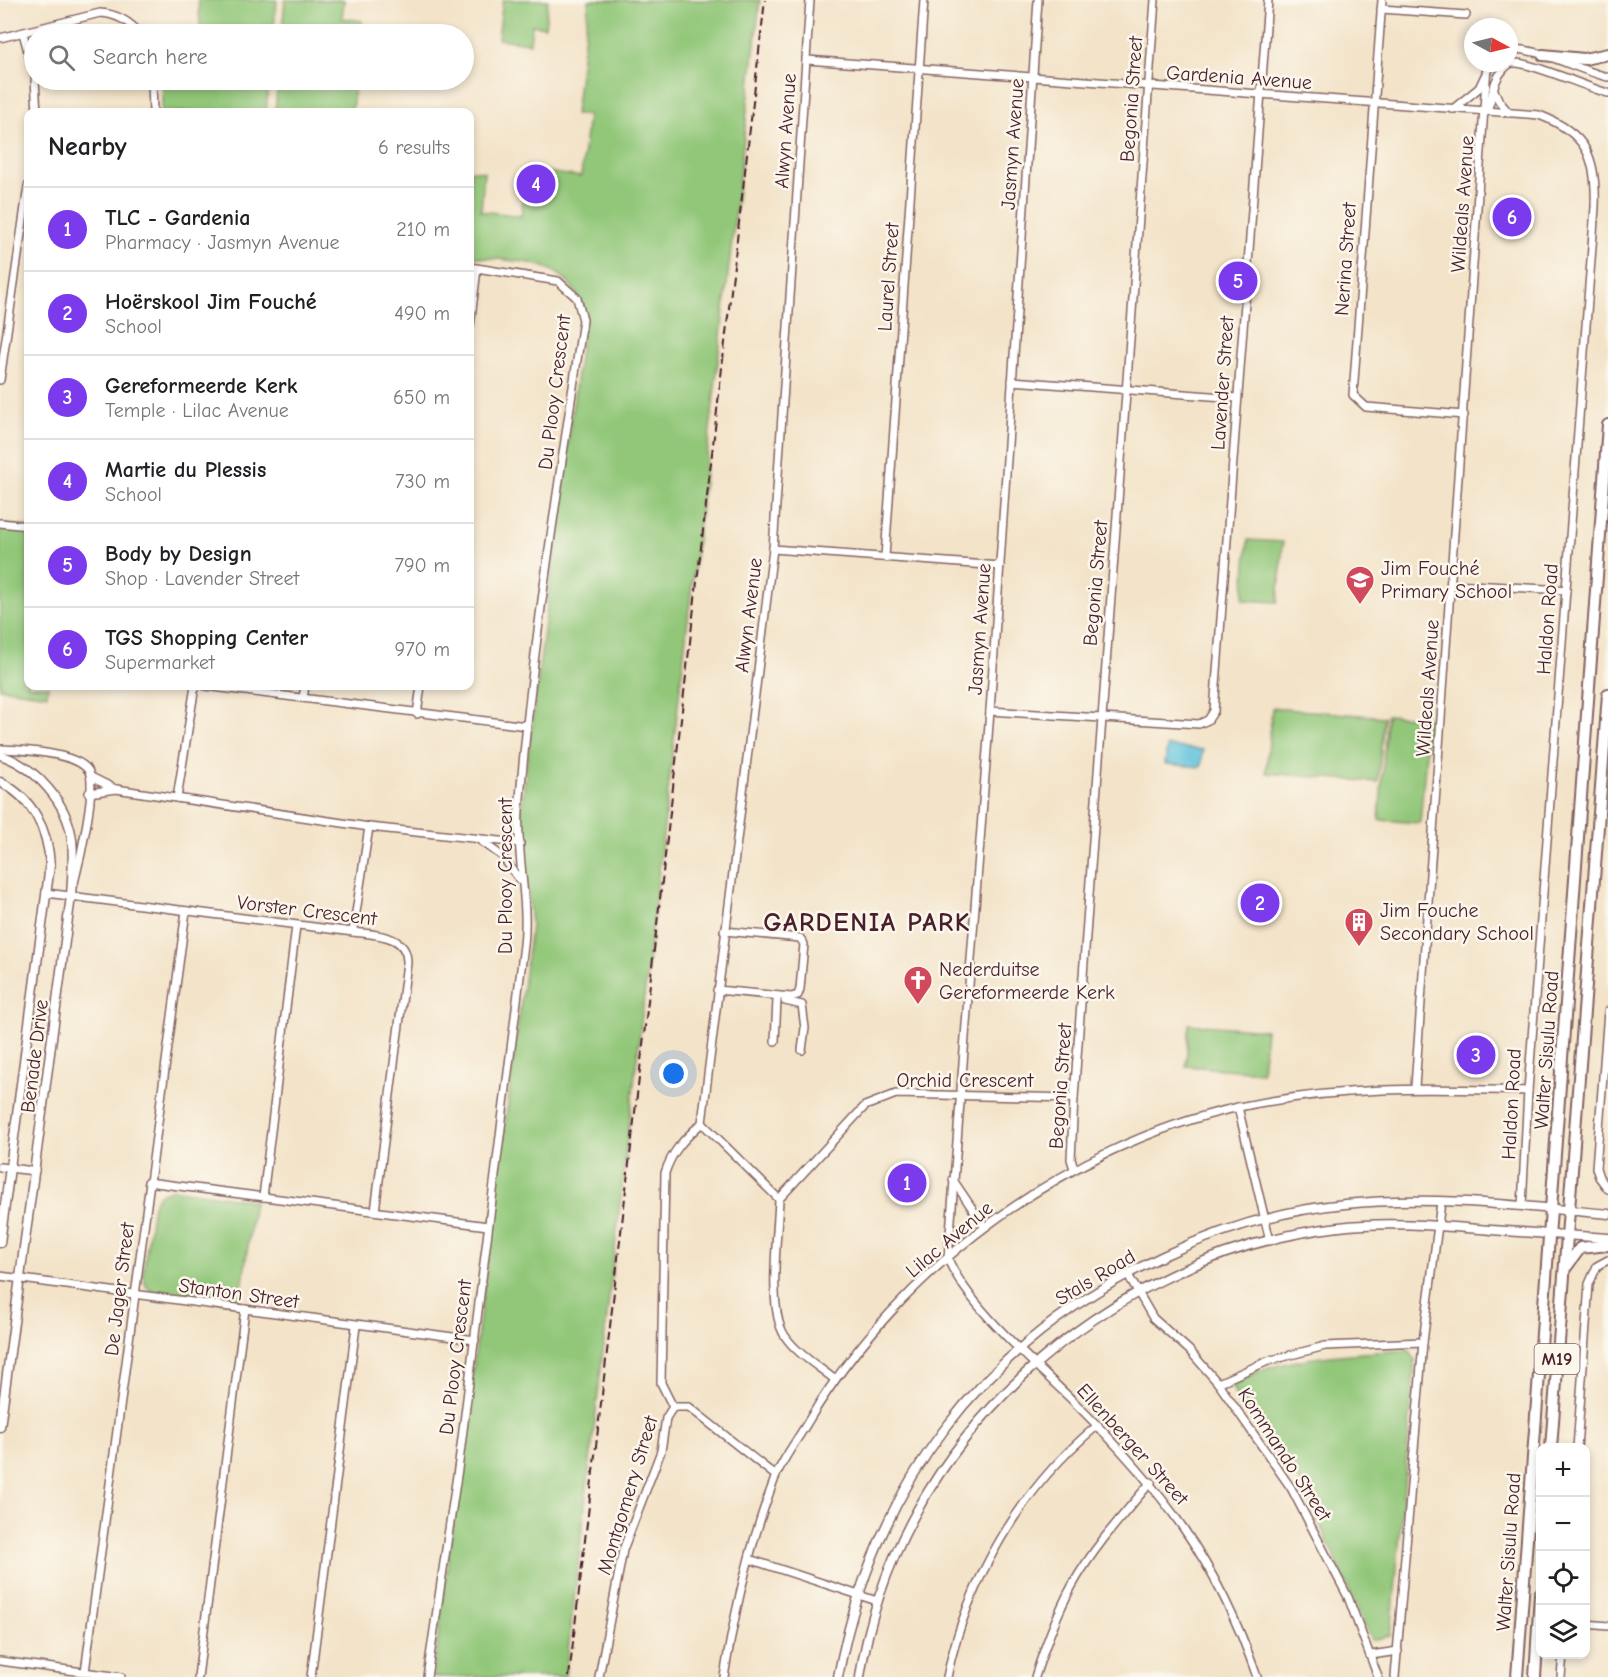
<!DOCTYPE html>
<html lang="en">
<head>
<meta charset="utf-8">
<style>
  :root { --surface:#fff; --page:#f2f2f2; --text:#202124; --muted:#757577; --line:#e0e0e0; --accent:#7c3aed }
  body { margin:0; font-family:"Comic Neue",sans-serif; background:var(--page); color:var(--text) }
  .controls { position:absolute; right:18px; bottom:18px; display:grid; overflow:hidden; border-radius:12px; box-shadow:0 3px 9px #0003 }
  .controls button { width:54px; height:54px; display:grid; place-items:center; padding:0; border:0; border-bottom:2px solid var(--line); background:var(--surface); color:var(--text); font:30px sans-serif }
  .compass { position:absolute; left:1464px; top:18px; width:54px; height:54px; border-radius:50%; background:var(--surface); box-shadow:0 3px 9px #0003; rotate:97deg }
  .you { position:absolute; left:674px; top:1074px; width:21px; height:21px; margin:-15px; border:4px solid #fff; border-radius:50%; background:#1a73e8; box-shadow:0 0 0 9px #1a73e833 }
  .badge { display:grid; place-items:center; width:39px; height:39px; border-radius:50%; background:var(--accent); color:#fff; font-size:20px; font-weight:700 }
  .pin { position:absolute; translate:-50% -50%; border:3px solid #fff; box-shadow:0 2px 6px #0006 }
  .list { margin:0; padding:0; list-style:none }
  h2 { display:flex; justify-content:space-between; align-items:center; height:78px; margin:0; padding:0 24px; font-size:26px }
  h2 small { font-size:20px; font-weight:400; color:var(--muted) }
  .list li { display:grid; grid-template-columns:39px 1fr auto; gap:18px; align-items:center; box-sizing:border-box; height:84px; padding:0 24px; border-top:2px solid var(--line) }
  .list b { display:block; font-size:22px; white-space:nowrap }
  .list p { margin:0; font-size:20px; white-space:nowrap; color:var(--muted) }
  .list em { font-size:20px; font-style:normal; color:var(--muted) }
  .icon { flex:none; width:33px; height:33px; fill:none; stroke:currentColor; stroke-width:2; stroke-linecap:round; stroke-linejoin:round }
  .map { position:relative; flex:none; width:1608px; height:1677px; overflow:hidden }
  .search { position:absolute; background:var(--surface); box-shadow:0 3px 9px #0003; left:24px; top:24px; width:450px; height:66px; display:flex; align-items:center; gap:15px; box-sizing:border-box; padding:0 21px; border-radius:33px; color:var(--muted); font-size:22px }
  .panel { position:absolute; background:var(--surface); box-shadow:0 3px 9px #0003; left:24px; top:108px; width:450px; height:582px; border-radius:12px }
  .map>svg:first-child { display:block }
  .green { fill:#92c779; stroke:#6e7352; stroke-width:1.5 }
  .water { fill:#5ec3db; stroke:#547183; stroke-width:1.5 }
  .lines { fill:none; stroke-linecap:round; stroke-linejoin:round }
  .minor-casing { stroke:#856462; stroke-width:10 }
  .tertiary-casing { stroke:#856462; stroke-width:11 }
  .trunk-casing { stroke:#856462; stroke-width:14 }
  .minor { stroke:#fff; stroke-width:7 }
  .tertiary { stroke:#fff; stroke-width:8 }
  .trunk { stroke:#fff; stroke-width:10 }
  .rail { stroke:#4a1f2b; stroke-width:2; stroke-dasharray:9 4.5; stroke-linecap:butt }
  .labels { text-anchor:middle; stroke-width:5; stroke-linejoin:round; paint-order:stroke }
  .shield { fill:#fbf7ec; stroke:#7f6065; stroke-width:1.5 }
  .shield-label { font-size:18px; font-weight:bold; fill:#4a1f2b }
  .street-label { font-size:20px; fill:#4a1f2b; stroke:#fbf7ec }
  .poi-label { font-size:20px; fill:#4a1f2b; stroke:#fbf7ec; text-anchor:start }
  .district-label { font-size:26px; font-weight:bold; letter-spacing:1.5px; fill:#4a1f2b; stroke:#fbf7ec }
</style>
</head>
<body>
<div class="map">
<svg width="1608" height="1677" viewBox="0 0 1608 1677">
  <rect width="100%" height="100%" fill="#fbf7ec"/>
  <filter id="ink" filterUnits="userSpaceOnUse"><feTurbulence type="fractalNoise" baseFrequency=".0167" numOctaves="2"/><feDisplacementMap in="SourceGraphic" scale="12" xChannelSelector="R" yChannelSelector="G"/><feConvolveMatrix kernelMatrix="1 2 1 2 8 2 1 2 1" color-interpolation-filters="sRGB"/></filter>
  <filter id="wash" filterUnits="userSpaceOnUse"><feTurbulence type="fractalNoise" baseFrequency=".008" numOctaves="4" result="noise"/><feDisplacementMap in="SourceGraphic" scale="24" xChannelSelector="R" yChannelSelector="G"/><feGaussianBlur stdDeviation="1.35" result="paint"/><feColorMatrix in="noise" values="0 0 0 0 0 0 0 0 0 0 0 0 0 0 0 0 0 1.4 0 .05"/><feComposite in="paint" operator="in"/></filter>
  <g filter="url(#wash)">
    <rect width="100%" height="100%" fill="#f3e3c8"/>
    <g class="green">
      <path d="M198,0H277L273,34H201Z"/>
      <path d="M285,0H344L342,18L362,21L361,34H282Z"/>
      <path d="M503,0H548L545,27L532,25L530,43L498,39Z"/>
      <path d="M589,0H760L565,1677H433L531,926C529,889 519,854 520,818L584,319C575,256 520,263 470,256V170L484,172L481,211L521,216L527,169L581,177L588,115L575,114Z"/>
      <path d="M161,80H269L266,112H161L163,89Z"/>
      <path d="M278,80H355L352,110L354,112H275Z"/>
      <path d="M0,524L28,527V686H48L47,695L0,688Z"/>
      <path d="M1248,540L1283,542L1278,602L1243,600Z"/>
      <path d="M1272,708L1384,717L1378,782L1266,773Z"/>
      <path d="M1387,715L1429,718L1420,823L1379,820Z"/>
      <path d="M1189,1024L1266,1030L1262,1072L1186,1066Z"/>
      <path d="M173,1189L254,1201L240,1304L153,1292L146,1286L143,1275L153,1205L159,1194Z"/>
      <path d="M1409,1350L1415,1360L1391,1636L1371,1640L1304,1488L1236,1395L1232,1387C1268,1355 1363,1353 1409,1350Z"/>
    </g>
    <path class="water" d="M1167,746L1203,750L1201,767L1165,764Z"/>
  </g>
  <g filter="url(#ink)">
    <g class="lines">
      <g class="minor-casing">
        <g id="minor">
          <path d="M1038,0L990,711L948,1259C969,1308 1036,1364 1074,1402C1161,1488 1217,1560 1257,1677"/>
          <path d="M1382,0L1353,395L1366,407L1464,415"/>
          <path d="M1381,9L1466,15"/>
          <path d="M23,33L34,74"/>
          <path d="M0,38L100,13C118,14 129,22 141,34"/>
          <path d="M1509,50C1533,45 1580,71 1608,77"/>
          <path d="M807,60L1539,115C1587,133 1597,158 1595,207L1528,1091L1522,1206"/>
          <path d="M35,80L37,112"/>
          <path d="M152,80L153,112"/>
          <path d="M1493,88L1499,101L1509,113"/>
          <path d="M1453,109L1479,88L1491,63"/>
          <path d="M1486,112C1494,98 1491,83 1503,70C1506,66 1510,63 1514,63C1528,61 1588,88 1608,93"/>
          <path d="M470,326L477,269"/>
          <path d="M0,380L28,186"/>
          <path d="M1012,381L1237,398"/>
          <path d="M0,523L28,526"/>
          <path d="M773,549L1000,566"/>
          <path d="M885,557L924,0"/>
          <path d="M1451,584L1566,590"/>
          <path d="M205,686L527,726"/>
          <path d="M303,698L305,686"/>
          <path d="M990,711L1199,724L1208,720L1214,711L1268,0"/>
          <path d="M417,714L421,686"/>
          <path d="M0,749C21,750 75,752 88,770C98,784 79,864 74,883"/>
          <path d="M91,777L115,789"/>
          <path d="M89,793L116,789L369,827L520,843"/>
          <path d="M177,798L195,686"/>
          <path d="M478,839L502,856L519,879"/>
          <path d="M46,893L353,932C375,935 408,934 407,963L375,1211"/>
          <path d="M353,932L369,827"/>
          <path d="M717,990L791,997L798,995L800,989L804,944L800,938L724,931"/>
          <path d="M785,1001L802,1005L805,1028L802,1050"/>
          <path d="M1608,1011L1596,1168L1599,1177L1608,1189"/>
          <path d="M775,1041L777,1000"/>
          <path d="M1415,1087L1487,66"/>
          <path d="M1238,1107L1270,1241"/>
          <path d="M702,1123L773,549L810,0"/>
          <path d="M702,1123L779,1199"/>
          <path d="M0,1167L35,1171"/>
          <path d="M1074,1169L1071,1159L1074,1098L1155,0"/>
          <path d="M953,1180L984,1226"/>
          <path d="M148,1182L488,1226"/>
          <path d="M263,1197L296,926"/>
          <path d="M1127,1273L1153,1318L1189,1350L1218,1383L1291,1488L1348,1597L1378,1677"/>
          <path d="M0,1276L475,1340"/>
          <path d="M834,1379C818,1366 796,1353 785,1336C767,1310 778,1232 779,1199L865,1106L896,1094L1074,1098"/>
          <path d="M1218,1383L1268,1361L1325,1346L1423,1342"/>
          <path d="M673,1407H689L776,1476"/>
          <path d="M1577,1448L1589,1284L1597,1266L1608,1260"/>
          <path d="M749,1559L877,1601"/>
          <path d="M1586,1624L1608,1626"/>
          <path d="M1371,1655L1398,1651"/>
          <path d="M0,1661L121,1677"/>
          <path d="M85,1672L186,911"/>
          <path d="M198,1677L245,1309"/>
          <path d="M311,1677L356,1326"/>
          <path d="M427,1677L459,1462L524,945C529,900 516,855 519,810C532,646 559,482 583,320L577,298L558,281L470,267"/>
          <path d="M599,1677L623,1550L661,1451L666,1418L673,1407L661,1383L665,1173C672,1151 684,1139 702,1123"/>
          <path d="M724,1677C735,1609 750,1542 775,1478C783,1458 798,1439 809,1420C900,1269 1066,1145 1239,1107C1340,1086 1426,1088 1528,1091"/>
          <path d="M947,1677C967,1580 1021,1488 1098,1425"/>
          <path d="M1035,1677C1045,1646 1056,1615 1072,1586C1093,1548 1123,1515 1151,1482"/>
          <path d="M1395,1677L1423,1342L1441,1202"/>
          <path d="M1561,1677L1563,1654"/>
        </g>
      </g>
      <g class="tertiary-casing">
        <g id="tertiary">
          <path d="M0,755C35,766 68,803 72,840C74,858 72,878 71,896L0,1427"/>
          <path d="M0,782C33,798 48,830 50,865L0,1243"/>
          <path d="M838,1677C874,1485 984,1341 1161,1257C1218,1230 1282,1210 1345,1204C1432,1195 1522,1206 1608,1214"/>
          <path d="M860,1677C895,1441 1106,1254 1339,1227C1389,1221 1441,1226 1491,1230C1530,1233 1569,1235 1608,1238"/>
        </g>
      </g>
      <g class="trunk-casing">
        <g id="trunk">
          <path d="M1543,55L1584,59L1608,54"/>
          <path d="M1567,1266L1580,1248L1608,1245"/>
          <path d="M1551,1448L1608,694"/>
          <path d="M1517,1677L1608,425"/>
          <path d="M1535,1677L1540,1594"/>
        </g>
      </g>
      <use href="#minor" class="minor"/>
      <use href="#tertiary" class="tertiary"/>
      <use href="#trunk" class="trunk"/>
      <path class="rail" d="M569,1677L765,0"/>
    </g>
  </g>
  <defs>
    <g id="school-pin" transform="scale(1.5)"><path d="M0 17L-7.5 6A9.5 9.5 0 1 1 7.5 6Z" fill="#d1495b" stroke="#fbf7ec"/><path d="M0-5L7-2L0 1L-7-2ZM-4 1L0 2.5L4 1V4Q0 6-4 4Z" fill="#fff"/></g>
    <g id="building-pin" transform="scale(1.5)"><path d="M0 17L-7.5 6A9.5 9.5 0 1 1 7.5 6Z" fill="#d1495b" stroke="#fbf7ec"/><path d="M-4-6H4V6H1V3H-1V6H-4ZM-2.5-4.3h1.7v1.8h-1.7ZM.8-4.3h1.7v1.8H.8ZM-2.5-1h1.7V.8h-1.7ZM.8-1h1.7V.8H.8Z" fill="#fff"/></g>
    <g id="church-pin" transform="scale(1.5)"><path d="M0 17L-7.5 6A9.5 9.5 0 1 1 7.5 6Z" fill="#d1495b" stroke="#fbf7ec"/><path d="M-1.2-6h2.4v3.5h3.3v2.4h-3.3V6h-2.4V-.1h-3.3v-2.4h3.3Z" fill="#fff"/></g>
  </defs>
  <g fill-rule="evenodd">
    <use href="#school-pin" x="1360" y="580"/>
    <use href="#building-pin" x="1359" y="922"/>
    <use href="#church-pin" x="918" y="980"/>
  </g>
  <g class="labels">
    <rect class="shield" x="1534.5" y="1344" width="45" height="30" rx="4.5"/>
    <g class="shield-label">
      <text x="1557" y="1365">M19</text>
    </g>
    <g class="street-label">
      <text transform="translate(1239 77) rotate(4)" y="7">Gardenia Avenue</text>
      <text transform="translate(1131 99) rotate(-86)" y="7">Begonia Street</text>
      <text transform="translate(785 131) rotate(-86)" y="7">Alwyn Avenue</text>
      <text transform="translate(1012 144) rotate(-86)" y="7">Jasmyn Avenue</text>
      <text transform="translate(1462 204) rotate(-86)" y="7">Wildeals Avenue</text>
      <text transform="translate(1345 259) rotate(-86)" y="7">Nerina Street</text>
      <text transform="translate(888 277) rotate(-86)" y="7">Laurel Street</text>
      <text transform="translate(1222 383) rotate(-86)" y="7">Lavender Street</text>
      <text transform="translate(554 392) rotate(-83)" y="7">Du Plooy Crescent</text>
      <text transform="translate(1095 583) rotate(-85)" y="7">Begonia Street</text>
      <text transform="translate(748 615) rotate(-83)" y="7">Alwyn Avenue</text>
      <text transform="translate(1547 619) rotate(-86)" y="7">Haldon Road</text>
      <text transform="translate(979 629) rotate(-86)" y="7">Jasmyn Avenue</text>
      <text transform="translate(1427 688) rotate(-86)" y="7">Wildeals Avenue</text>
      <text transform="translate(505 876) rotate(-90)" y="7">Du Plooy Crescent</text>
      <text transform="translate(307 910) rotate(7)" y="7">Vorster Crescent</text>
      <text transform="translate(1546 1050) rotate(-86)" y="7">Walter Sisulu Road</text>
      <text transform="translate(34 1056) rotate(-83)" y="7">Benade Drive</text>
      <text x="965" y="1087">Orchid Crescent</text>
      <text transform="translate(1060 1086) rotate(-86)" y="7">Begonia Street</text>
      <text transform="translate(1511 1104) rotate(-87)" y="7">Haldon Road</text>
      <text transform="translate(949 1239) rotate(-40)" y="7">Lilac Avenue</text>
      <text transform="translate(1095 1277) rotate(-31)" y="7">Stals Road</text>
      <text transform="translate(119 1289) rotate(-83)" y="7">De Jager Street</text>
      <text transform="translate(239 1293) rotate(8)" y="7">Stanton Street</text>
      <text transform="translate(455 1357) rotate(-83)" y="7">Du Plooy Crescent</text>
      <text transform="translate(1133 1444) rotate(48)" y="7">Ellenberger Street</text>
      <text transform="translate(1285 1454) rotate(57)" y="7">Kommando Street</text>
      <text transform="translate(627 1495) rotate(-73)" y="7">Montgomery Street</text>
      <text transform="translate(1508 1552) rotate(-86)" y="7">Walter Sisulu Road</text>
    </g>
    <g class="poi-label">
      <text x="1381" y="575">Jim Fouché<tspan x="1381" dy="23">Primary School</tspan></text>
      <text x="1380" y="917">Jim Fouche<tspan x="1380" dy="23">Secondary School</tspan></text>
      <text x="939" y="976">Nederduitse<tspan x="939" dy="23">Gereformeerde Kerk</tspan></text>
    </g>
    <g class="district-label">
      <text x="867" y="931">GARDENIA PARK</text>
    </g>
  </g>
</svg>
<div class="controls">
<button>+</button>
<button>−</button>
<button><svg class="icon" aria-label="locate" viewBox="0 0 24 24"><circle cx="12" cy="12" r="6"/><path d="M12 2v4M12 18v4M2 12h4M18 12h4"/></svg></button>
<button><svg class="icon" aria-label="layers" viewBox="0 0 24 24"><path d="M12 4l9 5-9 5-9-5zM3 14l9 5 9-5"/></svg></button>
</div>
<svg class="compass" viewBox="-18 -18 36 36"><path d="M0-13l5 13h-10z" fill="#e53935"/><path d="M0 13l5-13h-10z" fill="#757577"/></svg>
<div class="you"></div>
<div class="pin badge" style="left:907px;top:1183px">1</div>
<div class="pin badge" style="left:1260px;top:903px">2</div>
<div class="pin badge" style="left:1476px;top:1055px">3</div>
<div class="pin badge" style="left:536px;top:184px">4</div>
<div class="pin badge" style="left:1238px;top:281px">5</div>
<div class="pin badge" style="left:1512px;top:217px">6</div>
<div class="search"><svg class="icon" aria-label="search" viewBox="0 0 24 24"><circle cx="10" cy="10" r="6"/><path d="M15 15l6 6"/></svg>Search here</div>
<section class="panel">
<h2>Nearby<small>6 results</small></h2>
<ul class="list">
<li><span class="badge">1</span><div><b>TLC - Gardenia</b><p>Pharmacy · Jasmyn Avenue</p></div><em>210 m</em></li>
<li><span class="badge">2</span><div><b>Hoërskool Jim Fouché</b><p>School</p></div><em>490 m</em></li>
<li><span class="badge">3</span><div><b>Gereformeerde Kerk</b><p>Temple · Lilac Avenue</p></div><em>650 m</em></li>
<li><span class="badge">4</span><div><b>Martie du Plessis</b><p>School</p></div><em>730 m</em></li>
<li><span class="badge">5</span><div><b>Body by Design</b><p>Shop · Lavender Street</p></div><em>790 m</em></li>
<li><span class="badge">6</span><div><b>TGS Shopping Center</b><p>Supermarket</p></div><em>970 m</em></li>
</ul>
</section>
</div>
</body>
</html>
